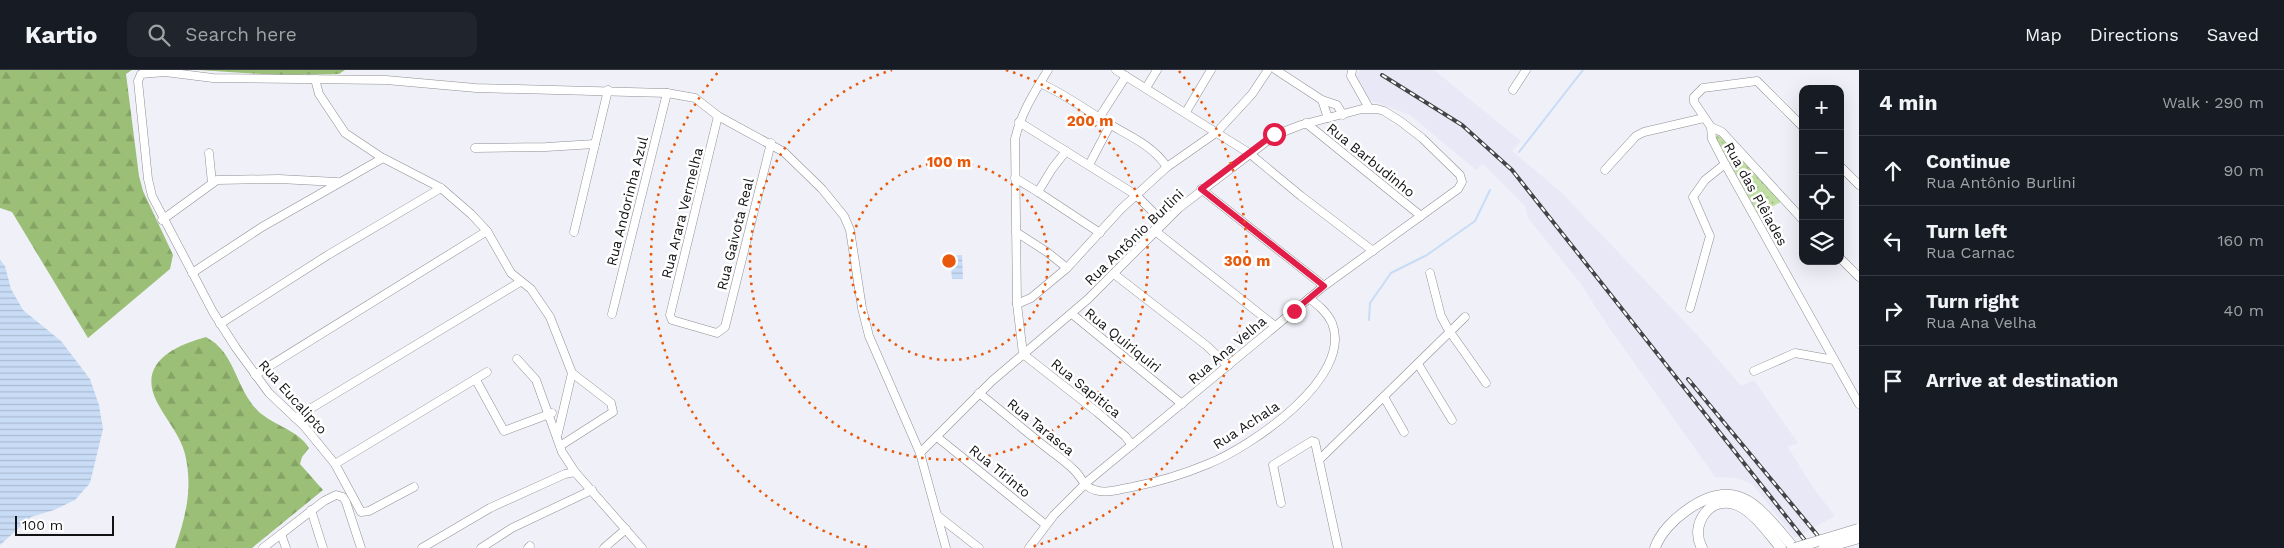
<!DOCTYPE html>
<html lang="en">
<head>
<meta charset="utf-8">
<style>
  :root { --surface:#171b24; --page:#20242c; --text:#f1f3f6; --muted:#9ea1a6; --line:#363941 }
  body { margin:0; font-family:"Work Sans",sans-serif; background:var(--page); color:var(--text) }
  .controls { position:absolute; right:15px; top:15px; display:grid; overflow:hidden; border-radius:10px; box-shadow:0 5px 20px #0002 }
  .controls button { width:45px; height:45px; display:grid; place-items:center; padding:0; border:0; border-bottom:1px solid var(--line); background:var(--surface); color:var(--text); font:25px sans-serif }
  .scale { position:absolute; left:15px; bottom:12px; width:99px; box-sizing:border-box; padding-left:5px; border:2px solid #121214; border-top:0; font-size:14px; line-height:18px; white-space:nowrap; color:#121214; -webkit-text-stroke:4px #fff; paint-order:stroke }
  .stop { position:absolute; width:15px; height:15px; margin:-11px; border:4px solid #e11d48; border-radius:50%; background:#fff }
  .stop.end { background:#e11d48; border-color:#fff; box-shadow:0 1px 5px #0008 }
  .list { margin:0; padding:0; list-style:none }
  h2 { display:flex; justify-content:space-between; align-items:center; height:65px; margin:0; padding:0 20px; font-size:21px }
  h2 small { font-size:16px; font-weight:400; color:var(--muted) }
  .list li { display:grid; grid-template-columns:32px 1fr auto; gap:15px; align-items:center; box-sizing:border-box; height:70px; padding:0 20px; border-top:1px solid var(--line) }
  .list b { display:block; font-size:19px; white-space:nowrap }
  .list p { margin:0; font-size:16px; white-space:nowrap; color:var(--muted) }
  .list em { font-size:16px; font-style:normal; color:var(--muted) }
  .icon { flex:none; width:28px; height:28px; fill:none; stroke:currentColor; stroke-width:2; stroke-linecap:round; stroke-linejoin:round }
  .map { position:relative; flex:none; width:1859px; height:478px; overflow:hidden }
  header { display:flex; align-items:center; gap:30px; box-sizing:border-box; height:70px; padding:0 25px; background:var(--surface); border-bottom:1px solid var(--line) }
  header strong { font-size:24px }
  nav { display:flex; gap:28px; margin-inline-start:auto; font-size:18px }
  .search { width:350px; height:45px; background:var(--page); display:flex; align-items:center; gap:12px; box-sizing:border-box; padding:0 18px; border-radius:10px; color:var(--muted); font-size:19px }
  main { display:flex }
  aside { flex:1; background:var(--surface) }
  .map>svg:first-child { display:block }
  .built { fill:#e8e8f7 }
  .forest { fill:url(#forest-firs) }
  .park { fill:url(#park-dots) }
  .water { fill:url(#water-rules) }
  .lines { fill:none; stroke-linecap:round; stroke-linejoin:round }
  .stream { stroke:#c8dcf6; stroke-width:2 }
  .street-casing { stroke:#8e8e94; stroke-width:9 }
  .secondary-casing { stroke:#8e8e94; stroke-width:11 }
  .street { stroke:#fff; stroke-width:8 }
  .secondary { stroke:#fff; stroke-width:10 }
  .rail-casing { stroke:#434447; stroke-width:4 }
  .rail { stroke:#fff; stroke-width:2; stroke-dasharray:5.5; stroke-linecap:butt }
  .secondary-bridge-casing { stroke:#8e8e94; stroke-width:11; stroke-linecap:butt }
  .secondary-bridge { stroke:#fff; stroke-width:10 }
  .route { stroke:#e11d48; stroke-width:6 }
  .ring { fill:none; stroke:#e8590c; stroke-width:2.5; stroke-dasharray:2.5 5 }
  .labels { text-anchor:middle; stroke-width:5; stroke-linejoin:round; paint-order:stroke }
  .street-label { font-size:14px; fill:#121214; stroke:#fff }
  .centre { fill:#e8590c; stroke:#fff; stroke-width:2.5 }
  .ring-label { font-size:15px; text-anchor:middle; font-weight:bold; fill:#e8590c; stroke:#fff; stroke-width:5; stroke-linejoin:round; paint-order:stroke }
</style>
</head>
<body>
<header>
<strong>Kartio</strong>
<div class="search"><svg class="icon" aria-label="search" viewBox="0 0 24 24"><circle cx="10" cy="10" r="6"/><path d="M15 15l6 6"/></svg>Search here</div>
<nav><a>Map</a><a>Directions</a><a>Saved</a></nav>
</header>
<main>
<div class="map">
<svg width="1859" height="478" viewBox="0 0 1859 478">
  <defs>
    <pattern id="forest-firs" width="22" height="20" patternUnits="userSpaceOnUse" patternTransform="scale(1.25)"><rect width="22" height="20" fill="#9bbf76"/><path d="M5 1l3.5 6h-7zM16 11l3.5 6h-7z" fill="#84a365"/></pattern>
    <pattern id="park-dots" width="8" height="8" patternUnits="userSpaceOnUse" patternTransform="scale(1.25)"><rect width="8" height="8" fill="#c0dea3"/><path d="M2 2h.1M6 6h.1" fill="none" stroke="#a4bd8b" stroke-width="1.8" stroke-linecap="round"/></pattern>
    <pattern id="water-rules" width="6" height="5" patternUnits="userSpaceOnUse" patternTransform="scale(1.25)"><rect width="6" height="5" fill="#c8dcf6"/><path d="M0 2.5h6" fill="none" stroke="#abbcd2"/></pattern>
  </defs>
  <rect width="100%" height="100%" fill="#f0f1f8"/>
  <path class="built" d="M1361,0H1434L1521,71L1512,81L1560,121L1701,269L1741,316L1754,310L1798,373L1788,377L1812,416L1835,446L1795,468L1752,414L1736,408L1715,407L1608,256L1580,213L1528,148L1525,136L1483,94L1476,100L1410,45L1370,30L1354,5Z"/>
  <g class="forest">
    <path d="M0,0H132L126,4L139,106L143,121L173,185L170,199L88,268L12,142L0,138Z"/>
    <path d="M198,0H345L339,4L277,5Z"/>
    <path d="M206,267C210,270 215,272 218,276C235,291 239,323 259,342C275,356 298,360 309,378L302,387L300,394L323,420L252,478H175C186,446 193,418 185,384C180,365 167,351 158,334C136,294 173,276 206,267Z"/>
  </g>
  <path class="park" d="M1718,62L1783,131L1758,144L1716,68Z"/>
  <g class="water">
    <path d="M962,185L963,209H952L950,186Z"/>
    <path d="M0,190L5,196L11,219L23,240L61,271L90,309L99,335L103,359L90,413L75,430L54,440L31,447L0,475Z"/>
  </g>
  <g class="lines">
    <g class="stream">
      <path d="M1519,82L1583,0"/>
      <path d="M1369,250L1370,233L1391,203L1427,185L1475,151L1490,120"/>
    </g>
    <g class="street-casing">
      <g id="street">
        <path d="M1048,0C1034,23 1021,43 1015,69L1017,234L1031,228L1067,198L1121,139L1167,97L1217,62L1252,24L1268,0"/>
        <path d="M1116,0L1249,83L1301,126L1373,181"/>
        <path d="M1276,0L1322,30L1337,35L1343,45"/>
        <path d="M1352,0L1351,6L1369,38"/>
        <path d="M315,9L319,24L345,63L381,87"/>
        <path d="M1040,13C1062,23 1081,36 1101,49C1124,64 1151,73 1167,97"/>
        <path d="M1146,18L1157,0"/>
        <path d="M1513,20L1526,0"/>
        <path d="M1322,30L1328,48"/>
        <path d="M1186,42L1211,0"/>
        <path d="M718,46L670,245L672,250L717,263L725,257L771,73"/>
        <path d="M1099,48L1126,6"/>
        <path d="M1019,52L1136,125L1163,152"/>
        <path d="M1306,53L1421,146"/>
        <path d="M1711,57L1722,62L1803,150"/>
        <path d="M1803,57L1757,11L1703,18L1694,27V32L1711,57L1712,69L1725,94L1859,334"/>
        <path d="M475,78L546,77L595,74"/>
        <path d="M209,83L212,113"/>
        <path d="M1089,95L1110,55"/>
        <path d="M1840,96L1859,115"/>
        <path d="M1605,100L1636,66L1644,62L1704,48"/>
        <path d="M1015,108L1038,122L1052,99L1066,81"/>
        <path d="M1201,119L1324,216"/>
        <path d="M1038,122L1100,163"/>
        <path d="M162,150L217,110L279,109L337,112"/>
        <path d="M1154,160L1275,256"/>
        <path d="M574,162L608,20"/>
        <path d="M1016,162L1047,182L1067,198"/>
        <path d="M1840,188L1859,207"/>
        <path d="M192,203L262,157L383,88L441,118L471,144L487,161L511,203L531,219L550,247L572,303L557,367"/>
        <path d="M1430,203L1441,246L1448,259L1486,313"/>
        <path d="M1114,204L1207,276L1228,296"/>
        <path d="M1017,234L1023,284L1097,342L1125,366L1132,375"/>
        <path d="M1690,238L1710,166L1693,127L1705,110L1725,94"/>
        <path d="M612,244L667,23"/>
        <path d="M1072,244L1182,334"/>
        <path d="M220,254L328,185L441,118"/>
        <path d="M517,289L536,310L562,382L575,402L642,478"/>
        <path d="M1418,294L1452,350"/>
        <path d="M1754,301L1795,283L1834,290"/>
        <path d="M255,305L487,161"/>
        <path d="M476,310L504,361L552,343"/>
        <path d="M979,323C999,339 1018,355 1038,371C1050,381 1063,389 1074,400C1082,407 1083,417 1095,420C1106,424 1120,419 1132,417C1158,412 1184,404 1208,394C1250,377 1354,308 1332,253C1327,242 1318,235 1309,228"/>
        <path d="M1384,327L1404,362"/>
        <path d="M295,348L520,212"/>
        <path d="M937,367L1046,455"/>
        <path d="M560,376L613,342L611,333L572,303"/>
        <path d="M920,383L992,311L1088,229L1179,138L1275,65L1301,55L1362,39H1377L1384,41L1400,51L1422,68L1460,105L1462,112L1458,119L1324,216L1088,411L1054,445L1029,478"/>
        <path d="M1319,390L1465,247"/>
        <path d="M335,394L487,302"/>
        <path d="M414,417L369,441L361,442L335,394L304,356L269,323L236,278L213,242L152,126L148,109L138,11L141,4L165,2L213,8L386,10L476,18L667,23L695,28L718,46L784,82L822,119L844,146L850,160L862,238L869,266L920,383L946,478"/>
        <path d="M1281,433L1273,395L1312,371L1315,372L1338,478"/>
        <path d="M311,440L323,478"/>
        <path d="M938,446L979,478"/>
        <path d="M281,464L286,478"/>
        <path d="M263,478L324,431L336,425L343,427L346,432L361,478"/>
        <path d="M422,478L490,438L565,404L575,402"/>
        <path d="M481,478L512,458L592,420"/>
        <path d="M528,478L530,476"/>
        <path d="M604,478L626,459"/>
      </g>
    </g>
    <g class="secondary-casing">
      <g id="secondary">
        <path d="M1655,478C1660,463 1674,449 1687,440C1739,403 1761,440 1794,478"/>
        <path d="M1702,478C1689,455 1710,424 1737,435C1754,442 1769,464 1781,478"/>
      </g>
    </g>
    <use href="#street" class="street"/>
    <use href="#secondary" class="secondary"/>
    <g class="rail-casing">
      <g id="rail">
        <path d="M1382,5L1462,55L1512,100L1811,478"/>
        <path d="M1688,309L1828,478"/>
      </g>
    </g>
    <use href="#rail" class="rail"/>
    <g class="secondary-bridge-casing">
      <g id="secondary-bridge">
        <path d="M1795,478L1858,459"/>
        <path d="M1824,478L1859,468"/>
      </g>
    </g>
    <use href="#secondary-bridge" class="secondary-bridge"/>
  </g>
  <g class="lines">
    <path class="route" d="M1274,64L1201,119L1324,216L1294,241"/>
  </g>
  <g class="ring">
    <circle cx="949" cy="191" r="99"/>
    <path d="M1006 0A199 199 0 1 1 892 0"/>
    <path d="M867 477A298 298 0 0 1 719 1M1179 1A298 298 0 0 1 1031 477"/>
  </g>
  <g class="labels">
    <g class="street-label">
      <text transform="translate(1371 90) rotate(39)" y="5">Rua Barbudinho</text>
      <text transform="translate(1756 124) rotate(61)" y="5">Rua das Plêiades</text>
      <text transform="translate(627 131) rotate(-76)" y="5">Rua Andorinha Azul</text>
      <text transform="translate(682 143) rotate(-76)" y="5">Rua Arara Vermelha</text>
      <text transform="translate(735 164) rotate(-76)" y="5">Rua Gaivota Real</text>
      <text transform="translate(1134 167) rotate(-44)" y="5">Rua Antônio Burlini</text>
      <text transform="translate(1123 270) rotate(39)" y="5">Rua Quiriquiri</text>
      <text transform="translate(1227 280) rotate(-40)" y="5">Rua Ana Velha</text>
      <text transform="translate(1086 318) rotate(39)" y="5">Rua Sapitica</text>
      <text transform="translate(293 327) rotate(48)" y="5">Rua Eucalipto</text>
      <text transform="translate(1246 355) rotate(-33)" y="5">Rua Achala</text>
      <text transform="translate(1041 357) rotate(39)" y="5">Rua Tarasca</text>
      <text transform="translate(1000 401) rotate(39)" y="5">Rua Tirinto</text>
    </g>
  </g>
  <circle cx="949" cy="191" r="8" class="centre"/>
  <g class="ring-label">
    <text x="1090" y="56">200 m</text>
    <text x="949" y="97">100 m</text>
    <text x="1247" y="196">300 m</text>
  </g>
</svg>
<div class="controls">
<button>+</button>
<button>−</button>
<button><svg class="icon" aria-label="locate" viewBox="0 0 24 24"><circle cx="12" cy="12" r="6"/><path d="M12 2v4M12 18v4M2 12h4M18 12h4"/></svg></button>
<button><svg class="icon" aria-label="layers" viewBox="0 0 24 24"><path d="M12 4l9 5-9 5-9-5zM3 14l9 5 9-5"/></svg></button>
</div>
<div class="scale">100 m</div>
<div class="stop" style="left:1274px;top:64px"></div>
<div class="stop end" style="left:1294px;top:241px"></div>
</div>
<aside>
<h2>4 min<small>Walk · 290 m</small></h2>
<ul class="list">
<li><svg class="icon" aria-label="ahead" viewBox="0 0 24 24"><path d="M12 20V5M6 11l6-6 6 6"/></svg><div><b>Continue</b><p>Rua Antônio Burlini</p></div><em>90 m</em></li>
<li><svg class="icon" aria-label="left" viewBox="0 0 24 24"><path d="M17 20v-9H6M10 6l-5 5 5 5"/></svg><div><b>Turn left</b><p>Rua Carnac</p></div><em>160 m</em></li>
<li><svg class="icon" aria-label="right" viewBox="0 0 24 24"><path d="M7 20v-9h11M14 6l5 5-5 5"/></svg><div><b>Turn right</b><p>Rua Ana Velha</p></div><em>40 m</em></li>
<li><svg class="icon" aria-label="arrive" viewBox="0 0 24 24"><path d="M6 21V4h12l-3 4 3 4H6"/></svg><div><b>Arrive at destination</b></div></li>
</ul>
</aside>
</main>
</body>
</html>
